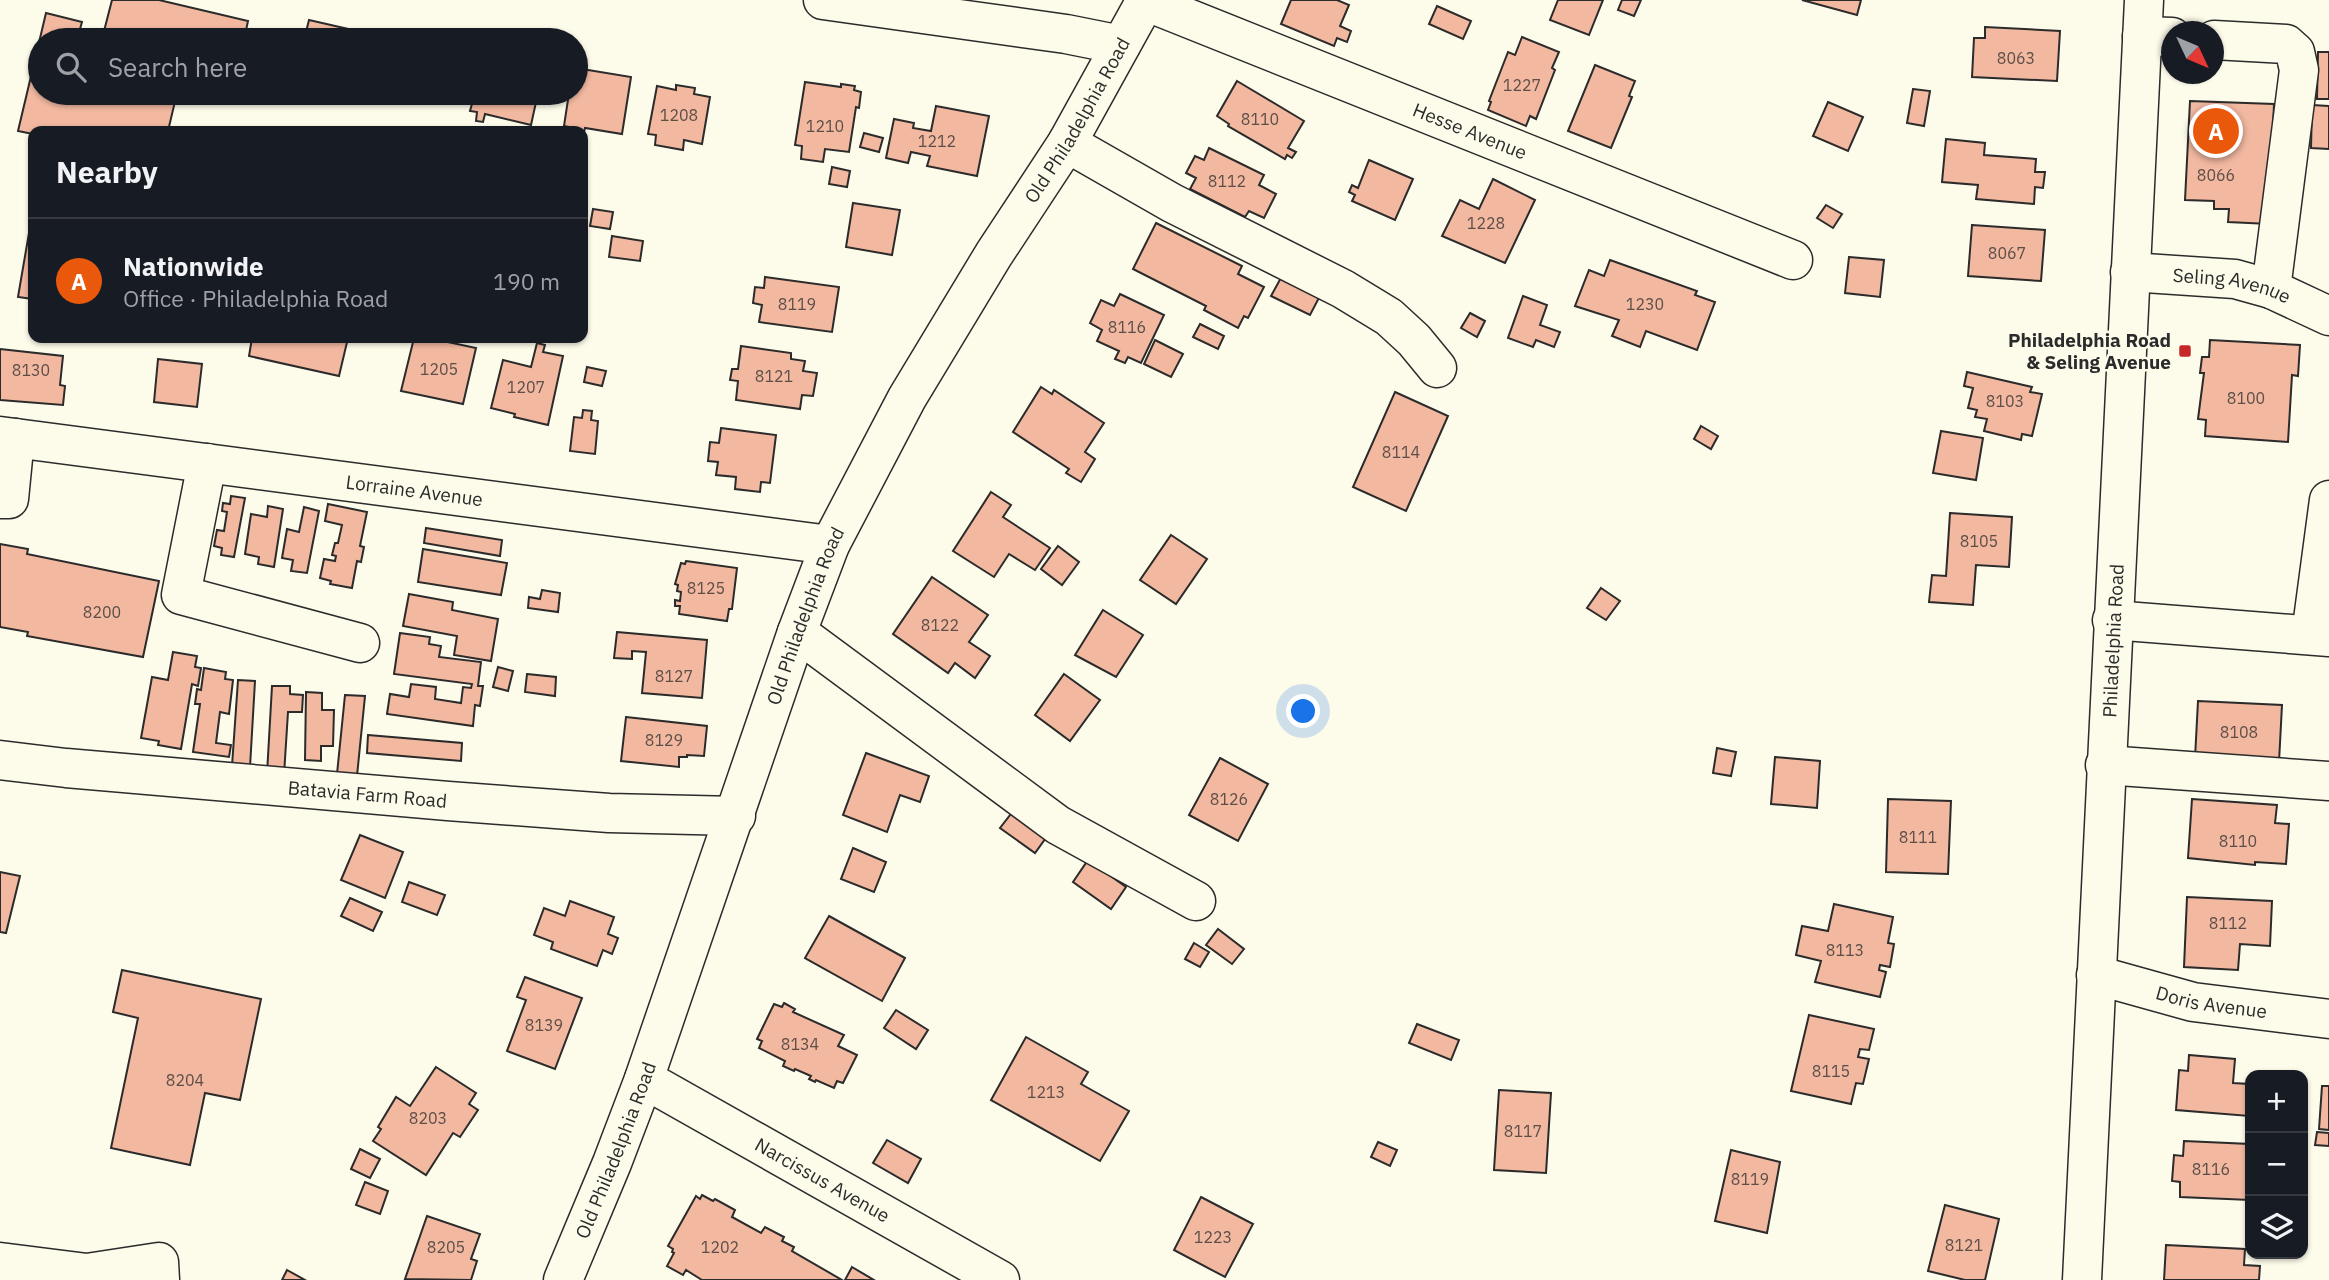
<!DOCTYPE html>
<html lang="en">
<head>
<meta charset="utf-8">
<style>
  :root { --surface:#171b24; --page:#20242c; --text:#f1f3f6; --muted:#9ea1a6; --line:#363941; --accent:#ea580c }
  body { margin:0; font-family:"IBM Plex Sans",sans-serif; background:var(--page); color:var(--text) }
  .controls { position:absolute; right:21px; bottom:21px; display:grid; overflow:hidden; border-radius:14px; box-shadow:0 2px 5px #0004 }
  .controls button { width:63px; height:63px; display:grid; place-items:center; padding:0; border:0; border-bottom:2px solid var(--line); background:var(--surface); color:var(--text); font:35px sans-serif }
  .compass { position:absolute; left:2161px; top:21px; width:63px; height:63px; border-radius:50%; background:var(--surface); box-shadow:0 2px 5px #0004; rotate:134deg }
  .you { position:absolute; left:1304px; top:712px; width:24px; height:24px; margin:-18px; border:5px solid #fff; border-radius:50%; background:#1a73e8; box-shadow:0 0 0 10px #1a73e833 }
  .badge { display:grid; place-items:center; width:46px; height:46px; border-radius:50%; background:var(--accent); color:#fff; font-size:23px; font-weight:700 }
  .pin { position:absolute; translate:-50% -50%; border:4px solid #fff; box-shadow:0 2px 7px #0006 }
  .list { margin:0; padding:0; list-style:none }
  h2 { display:flex; justify-content:space-between; align-items:center; height:91px; margin:0; padding:0 28px; font-size:30px }
  h2 small { font-size:23px; font-weight:400; color:var(--muted) }
  .list li { display:grid; grid-template-columns:46px 1fr auto; gap:21px; align-items:center; box-sizing:border-box; height:126px; padding:0 28px; border-top:2px solid var(--line) }
  .list b { display:block; font-size:26px; white-space:nowrap }
  .list p { margin:0; font-size:23px; white-space:nowrap; color:var(--muted) }
  .list em { font-size:23px; font-style:normal; color:var(--muted) }
  .icon { flex:none; width:38px; height:38px; fill:none; stroke:currentColor; stroke-width:2; stroke-linecap:round; stroke-linejoin:round }
  .map { position:relative; flex:none; width:2329px; height:1280px; overflow:hidden }
  .search { position:absolute; background:var(--surface); box-shadow:0 2px 5px #0004; left:28px; top:28px; width:560px; height:77px; display:flex; align-items:center; gap:18px; box-sizing:border-box; padding:0 24px; border-radius:38px; color:var(--muted); font-size:26px }
  .panel { position:absolute; background:var(--surface); box-shadow:0 2px 5px #0004; left:28px; top:126px; width:560px; height:217px; border-radius:14px }
  .map>svg:first-child { display:block }
  .building { fill:#f2b8a0; stroke:#2b2b2b; stroke-width:2 }
  .lines { fill:none; stroke-linecap:round; stroke-linejoin:round }
  .minor-casing { stroke:#2b2b2b; stroke-width:41 }
  .major-casing { stroke:#2b2b2b; stroke-width:41 }
  .minor { stroke:#fdfbea; stroke-width:38 }
  .major { stroke:#fdfbea; stroke-width:38 }
  .poi-dot { fill:#c62828; stroke:#fdfbea; stroke-width:2.5 }
  .labels { text-anchor:middle; stroke-width:5; stroke-linejoin:round; paint-order:stroke }
  .number-label { font-size:16px; fill:#5d4e48 }
  .street-label { font-size:19px; fill:#2b2b2b; stroke:#fdfbea }
  .poi-label { font-size:19px; font-weight:bold; fill:#2b2b2b; stroke:#fdfbea; text-anchor:end }
</style>
</head>
<body>
<div class="map">
<svg width="2329" height="1280" viewBox="0 0 2329 1280">
  <rect width="100%" height="100%" fill="#fdfbea"/>
  <g class="building">
    <path d="M112,0H159L248,21L244,40H40V93H177L168,131H33V134L18,131L46,13L82,22L80,29L103,35Z"/>
    <path d="M1291,0H1337L1349,5L1340,26L1351,31L1347,42L1337,38L1334,46L1281,24Z"/>
    <path d="M1558,0H1603L1589,35L1550,20Z"/>
    <path d="M1622,0H1641L1634,16L1618,10Z"/>
    <path d="M1802,0H1861L1857,15Z"/>
    <path d="M1437,6L1471,21L1463,39L1429,24Z"/>
    <path d="M309,20L366,33L364,40H304Z"/>
    <path d="M1985,27L2060,31L2057,81L1972,77L1974,38H1985Z"/>
    <path d="M421,34L433,37L432,40H420Z"/>
    <path d="M1522,37L1559,52L1552,68L1555,70L1536,119L1530,116L1526,126L1488,110L1491,102L1489,101L1508,52L1515,55Z"/>
    <path d="M2318,52H2329V99H2317Z"/>
    <path d="M1595,65L1635,81L1629,96L1632,97L1611,148L1568,131Z"/>
    <path d="M576,68L631,77L622,134L585,128L583,136V131H568L569,127L564,126L569,93H576Z"/>
    <path d="M1237,81L1304,121L1288,148L1296,152L1292,158L1287,155L1285,159L1228,126L1229,124L1217,116Z"/>
    <path d="M805,82L841,87V84L855,86L854,90L861,92L859,108L856,107L849,152L825,149L823,162L801,159L802,146L795,145Z"/>
    <path d="M676,85L695,88L694,94L710,97L702,144L684,140L683,150L655,145L656,135L648,134L657,86L676,90Z"/>
    <path d="M1913,89L1930,91L1924,126L1907,123Z"/>
    <path d="M382,93H442L440,102L409,95L408,100Z"/>
    <path d="M475,93H538L531,125L485,114L483,122L476,121L477,112L470,111Z"/>
    <path d="M2190,101L2274,104L2269,224L2228,222L2229,209H2214V201L2185,200Z"/>
    <path d="M1828,102L1863,117L1848,151L1813,136Z"/>
    <path d="M2312,105L2329,106V149L2311,148Z"/>
    <path d="M936,106L989,116L977,176L927,166L930,156L911,152L908,163L886,158L894,119L914,123L913,128L931,131Z"/>
    <path d="M864,133L883,138L879,152L860,147Z"/>
    <path d="M1946,139L1985,143L1984,155L2036,159L2035,172H2045L2043,188L2035,187L2034,204L1976,199L1978,185L1942,182Z"/>
    <path d="M1209,148L1264,175L1259,185L1276,194L1264,218L1249,211L1245,217L1190,189L1196,178L1186,173L1195,156L1204,160Z"/>
    <path d="M1369,160L1413,179L1395,220L1352,201L1355,195L1349,192L1352,185L1358,188Z"/>
    <path d="M832,167L850,171L847,187L829,184Z"/>
    <path d="M1493,179L1535,200L1505,263L1442,236L1460,200L1479,209Z"/>
    <path d="M853,203L900,210L892,255L846,247Z"/>
    <path d="M1826,205L1842,214L1833,228L1817,218Z"/>
    <path d="M593,209L613,212L610,229L590,226Z"/>
    <path d="M1156,223L1242,266L1238,274L1264,287L1248,318L1244,316L1238,328L1204,310L1206,306L1133,269Z"/>
    <path d="M1972,225L2045,230L2041,281L1968,276Z"/>
    <path d="M30,227L33,228V299L18,297Z"/>
    <path d="M612,236L643,241L640,261L609,257Z"/>
    <path d="M1849,257L1884,260L1880,297L1845,293Z"/>
    <path d="M1610,260L1697,291L1695,295L1715,302L1697,350L1646,331L1640,347L1612,336L1619,320L1575,306L1589,270L1604,276Z"/>
    <path d="M1283,274L1321,294L1310,315L1271,296Z"/>
    <path d="M765,277L839,287L832,332L759,322L762,305L753,303L755,287L764,288Z"/>
    <path d="M1120,294L1164,315L1141,363L1128,357L1125,363L1115,359L1119,351L1097,341L1102,330L1090,323L1101,300L1114,306Z"/>
    <path d="M1523,296L1547,305L1540,325L1560,332L1554,347L1536,340L1533,347L1508,338Z"/>
    <path d="M1470,313L1485,321L1477,337L1461,328Z"/>
    <path d="M1200,324L1224,336L1218,349L1193,337Z"/>
    <path d="M252,338H348L339,376L249,356Z"/>
    <path d="M414,338H429L476,348L463,404L401,391Z"/>
    <path d="M1155,340L1183,354L1171,377L1144,364Z"/>
    <path d="M2210,340L2300,345L2298,376L2292,375L2288,442L2205,436L2206,420L2198,419L2204,373H2200L2202,357H2209Z"/>
    <path d="M537,343L545,345L543,352L563,356L548,425L514,417L515,414L491,408L503,360L531,367Z"/>
    <path d="M741,346L791,353V359L805,361L803,371L817,373L813,396L802,395L800,409L736,400L738,381L730,380L732,369H738Z"/>
    <path d="M0,349L63,356L60,385L65,386L63,405L0,400Z"/>
    <path d="M158,359L202,364L197,407L154,402Z"/>
    <path d="M587,367L606,371L602,386L584,382Z"/>
    <path d="M1967,372L2032,387L2030,392L2042,394L2032,436L2022,434L2021,440L1984,431L1987,419L1975,417L1977,410L1968,408L1973,388L1964,386Z"/>
    <path d="M1041,387L1052,394L1054,390L1104,423L1085,452L1095,459L1081,482L1066,473L1069,469L1013,432Z"/>
    <path d="M1395,392L1448,416L1406,511L1353,487Z"/>
    <path d="M583,410L592,411L591,420L598,421L595,454L570,451L574,417L582,418Z"/>
    <path d="M1701,426L1718,436L1711,449L1694,439Z"/>
    <path d="M721,428L776,435L770,483L761,482L760,492L735,489L736,477L716,475L718,462L708,461L710,442L719,443Z"/>
    <path d="M1941,431L1983,438L1976,480L1933,473Z"/>
    <path d="M991,492L1011,505L1003,517L1050,548L1035,570L1009,554L994,577L953,551Z"/>
    <path d="M231,496L245,498L234,557L221,555L222,548L214,546L217,530L224,531L227,512L222,511L223,503L230,504Z"/>
    <path d="M328,504L367,512L360,546L364,547L361,562L357,561L352,588L330,584L331,581L320,578L324,559L335,561L336,556L332,555L335,543H338L342,525L325,521Z"/>
    <path d="M268,506L283,509L274,567L258,564L259,557L245,554L251,514L267,517Z"/>
    <path d="M304,507L319,511L307,573L291,571L293,560L282,558L287,529L299,532Z"/>
    <path d="M1950,513L2012,517L2009,567L1976,565L1973,605L1929,602L1932,575L1946,576Z"/>
    <path d="M426,528L502,540L500,556L424,543Z"/>
    <path d="M1171,535L1207,559L1176,604L1140,580Z"/>
    <path d="M0,544L28,549L27,554L159,581L143,657L27,636L28,632L0,627Z"/>
    <path d="M1058,546L1079,562L1062,585L1041,569Z"/>
    <path d="M423,549L507,563L501,595L418,582Z"/>
    <path d="M686,561L737,568L732,609H729L727,621L679,614L680,606H675V600L680,601L681,592L677,591L678,585L675,584L681,563L685,564Z"/>
    <path d="M932,577L988,615L969,642L990,656L975,678L955,663L948,673L893,634Z"/>
    <path d="M1601,588L1620,601L1606,620L1587,608Z"/>
    <path d="M542,590L560,593L558,612L528,608L529,597L540,599Z"/>
    <path d="M409,594L453,602L452,610L498,619L491,661L454,655L457,636L403,626Z"/>
    <path d="M1103,610L1143,635L1116,677L1075,655Z"/>
    <path d="M617,632L707,640L702,698L642,693L646,652L632,651V659L614,658Z"/>
    <path d="M400,633L430,637L429,644L441,646L439,657L481,662L478,686H483L480,706L475,705L473,726L387,714L390,694L409,697L411,684L436,687L435,699L461,703L463,687L471,688L472,684L394,674Z"/>
    <path d="M173,652L197,656L195,667L201,668L198,686L192,684L181,749L158,745L159,741L141,738L152,677L168,680Z"/>
    <path d="M498,667L513,671L508,691L493,687Z"/>
    <path d="M204,668L226,672L225,679L233,680L229,714L220,712L216,743L231,745L229,757L193,752L200,704H195L197,689L201,690Z"/>
    <path d="M527,674L556,677L555,696L525,692Z"/>
    <path d="M1064,674L1100,700L1070,741L1035,715Z"/>
    <path d="M238,680L255,681L250,767L232,766Z"/>
    <path d="M272,686H290V694L303,695L302,712H288L284,775L267,774Z"/>
    <path d="M306,692L322,693V710H334L333,746H321V761L305,760Z"/>
    <path d="M345,695L365,696L357,776L337,774Z"/>
    <path d="M2198,701L2282,705L2279,762L2195,758Z"/>
    <path d="M626,717L707,726L704,756L687,755V757H679V767L621,761Z"/>
    <path d="M368,735L462,743L461,761L367,753Z"/>
    <path d="M1717,748L1736,752L1731,776L1713,773Z"/>
    <path d="M866,753L929,776L920,802L900,795L887,832L843,815Z"/>
    <path d="M1775,757L1820,761L1817,808L1771,804Z"/>
    <path d="M1220,758L1268,784L1238,841L1189,815Z"/>
    <path d="M1888,799L1951,801L1948,874L1886,872Z"/>
    <path d="M2192,799L2277,805L2275,823L2289,824L2286,864L2255,862V865L2188,858Z"/>
    <path d="M1014,810L1048,835L1035,853L1000,828Z"/>
    <path d="M360,835L403,852L385,898L341,880Z"/>
    <path d="M853,848L886,862L874,892L841,879Z"/>
    <path d="M1088,860L1126,887L1111,909L1073,882Z"/>
    <path d="M0,872L20,876L6,933L0,932Z"/>
    <path d="M409,882L445,895L437,915L402,902Z"/>
    <path d="M2187,897L2272,901L2270,946L2240,944L2238,970L2184,967Z"/>
    <path d="M350,898L382,912L373,931L341,916Z"/>
    <path d="M570,901L614,917L608,934L618,938L612,954L603,950L597,966L551,949L553,942L534,935L544,908L565,916Z"/>
    <path d="M1834,904L1893,917L1888,943L1894,944L1890,967L1880,965L1879,970L1886,972L1880,997L1815,982L1821,961L1796,955L1802,926L1828,931Z"/>
    <path d="M829,916L905,958L882,1001L805,958Z"/>
    <path d="M1218,929L1244,949L1232,964L1206,945Z"/>
    <path d="M1194,943L1209,952L1200,967L1185,959Z"/>
    <path d="M122,970L261,999L240,1100L205,1093L190,1165L111,1148L138,1018L113,1012Z"/>
    <path d="M525,977L582,998L555,1069L507,1051L526,1000L517,997Z"/>
    <path d="M784,1003L795,1009L793,1012L844,1035L838,1046L857,1055L843,1083L837,1081L834,1088L816,1080L815,1082L809,1079L811,1076L795,1069L794,1071L783,1066L785,1061L759,1048L762,1041L757,1039L774,1004L782,1007Z"/>
    <path d="M896,1010L928,1030L916,1049L884,1028Z"/>
    <path d="M1809,1015L1874,1029L1869,1050L1860,1049L1858,1057L1869,1059L1863,1084L1856,1083L1851,1104L1791,1091Z"/>
    <path d="M1417,1024L1459,1040L1451,1060L1409,1043Z"/>
    <path d="M1026,1037L1088,1072L1081,1084L1129,1111L1100,1161L991,1100Z"/>
    <path d="M2189,1055L2235,1059L2233,1083L2250,1084L2249,1116L2176,1110L2179,1070L2188,1071Z"/>
    <path d="M436,1067L476,1093L469,1104L478,1110L460,1137L453,1133L426,1175L373,1141L381,1129L378,1127L396,1097L410,1106Z"/>
    <path d="M2322,1086H2329V1130L2319,1129Z"/>
    <path d="M1499,1090L1551,1093L1546,1173L1494,1170Z"/>
    <path d="M2317,1132L2329,1133V1146L2315,1145Z"/>
    <path d="M887,1140L921,1159L908,1183L873,1163Z"/>
    <path d="M2184,1141L2250,1144V1200L2180,1197V1182L2172,1181L2174,1155L2183,1156Z"/>
    <path d="M1378,1142L1397,1150L1390,1166L1371,1157Z"/>
    <path d="M360,1149L380,1159L370,1178L351,1169Z"/>
    <path d="M1731,1150L1780,1162L1767,1233L1715,1221Z"/>
    <path d="M365,1182L388,1191L380,1214L356,1205Z"/>
    <path d="M702,1195L713,1201L715,1199L735,1210L732,1217L761,1233L765,1227L784,1237L782,1241L794,1247L792,1251L842,1280H702L686,1270L683,1275L667,1266L674,1253L672,1252L673,1249L668,1246L696,1196L700,1199Z"/>
    <path d="M1201,1197L1253,1224L1225,1277L1174,1250Z"/>
    <path d="M1945,1205L1999,1219L1985,1280H1965L1928,1271Z"/>
    <path d="M427,1216L480,1234L471,1259L477,1261L471,1280L405,1279Z"/>
    <path d="M2166,1245L2245,1249L2244,1265L2260,1266L2259,1280H2164Z"/>
    <path d="M852,1267L874,1280H845Z"/>
    <path d="M287,1270L305,1280H282Z"/>
  </g>
  <g class="lines">
    <g class="minor-casing">
      <g id="minor">
        <path d="M823,0L1066,34L1121,45"/>
        <path id="s1" d="M1145,1L1793,260"/>
        <path d="M2142,36L2172,37"/>
        <path d="M2214,40L2286,44L2295,52L2299,70L2271,289"/>
        <path d="M1067,143L1172,203L1343,289L1389,317L1414,340L1437,368"/>
        <path id="s2" d="M2130,272L2235,279L2271,289L2329,316"/>
        <path id="s3" d="M0,436L830,545"/>
        <path d="M207,463L181,595L360,643"/>
        <path d="M0,499H9L15,438"/>
        <path d="M2112,620L2329,637"/>
        <path d="M797,632L1058,825L1196,901"/>
        <path d="M2311,635L2329,500"/>
        <path id="s4" d="M0,760L66,768L448,801L609,813L736,816"/>
        <path d="M2105,765L2329,781"/>
        <path id="s5" d="M2096,975L2193,1002L2329,1019"/>
        <path id="s6" d="M644,1079L1000,1280"/>
        <path d="M0,1262L87,1273L159,1262L160,1280"/>
        <path id="s7" d="M563,1280L612,1163L644,1079L797,632L830,545L907,398L994,254L1067,143L1146,0"/>
      </g>
    </g>
    <g class="major-casing">
      <g id="major">
        <path id="s8" d="M2082,1280L2144,0"/>
      </g>
    </g>
    <use href="#minor" class="minor"/>
    <use href="#major" class="major"/>
  </g>
  <rect class="poi-dot" x="2178" y="344" width="14" height="14" rx="3.5"/>
  <g class="labels">
    <g class="number-label">
      <text x="2016" y="64">8063</text>
      <text x="1522" y="91">1227</text>
      <text x="679" y="121">1208</text>
      <text x="1260" y="125">8110</text>
      <text x="825" y="132">1210</text>
      <text x="937" y="147">1212</text>
      <text x="2216" y="181">8066</text>
      <text x="1227" y="187">8112</text>
      <text x="1486" y="229">1228</text>
      <text x="2007" y="259">8067</text>
      <text x="797" y="310">8119</text>
      <text x="1645" y="310">1230</text>
      <text x="1127" y="333">8116</text>
      <text x="439" y="375">1205</text>
      <text x="31" y="376">8130</text>
      <text x="774" y="382">8121</text>
      <text x="526" y="393">1207</text>
      <text x="2246" y="404">8100</text>
      <text x="2005" y="407">8103</text>
      <text x="1401" y="458">8114</text>
      <text x="1979" y="547">8105</text>
      <text x="706" y="594">8125</text>
      <text x="102" y="618">8200</text>
      <text x="940" y="631">8122</text>
      <text x="674" y="682">8127</text>
      <text x="2239" y="738">8108</text>
      <text x="664" y="746">8129</text>
      <text x="1229" y="805">8126</text>
      <text x="1918" y="843">8111</text>
      <text x="2238" y="847">8110</text>
      <text x="2228" y="929">8112</text>
      <text x="1845" y="956">8113</text>
      <text x="544" y="1031">8139</text>
      <text x="800" y="1050">8134</text>
      <text x="1831" y="1077">8115</text>
      <text x="185" y="1086">8204</text>
      <text x="1046" y="1098">1213</text>
      <text x="428" y="1124">8203</text>
      <text x="1523" y="1137">8117</text>
      <text x="2211" y="1175">8116</text>
      <text x="1750" y="1185">8119</text>
      <text x="1213" y="1243">1223</text>
      <text x="1964" y="1251">8121</text>
      <text x="446" y="1253">8205</text>
      <text x="720" y="1253">1202</text>
    </g>
    <g class="street-label">
      <text dy="7" stroke="none"><textPath href="#s7" startOffset="1274">Old Philadelphia Road</textPath></text>
      <text dy="7" stroke="none"><textPath href="#s1" startOffset="350">Hesse Avenue</textPath></text>
      <text dy="7" stroke="none"><textPath href="#s2" startOffset="103">Seling Avenue</textPath></text>
      <text dy="7" stroke="none"><textPath href="#s3" startOffset="418">Lorraine Avenue</textPath></text>
      <text dy="7" stroke="none"><textPath href="#s7" startOffset="707">Old Philadelphia Road</textPath></text>
      <text dy="7" stroke="none"><textPath href="#s8" startOffset="640">Philadelphia Road</textPath></text>
      <text dy="7" stroke="none"><textPath href="#s4" startOffset="369">Batavia Farm Road</textPath></text>
      <text dy="7" stroke="none"><textPath href="#s5" startOffset="119">Doris Avenue</textPath></text>
      <text dy="7" stroke="none"><textPath href="#s7" startOffset="140">Old Philadelphia Road</textPath></text>
      <text dy="7" stroke="none"><textPath href="#s6" startOffset="205">Narcissus Avenue</textPath></text>
    </g>
    <g class="poi-label">
      <text x="2171" y="347">Philadelphia Road<tspan x="2171" dy="22">&amp; Seling Avenue</tspan></text>
    </g>
  </g>
</svg>
<div class="controls">
<button>+</button>
<button>−</button>
<button><svg class="icon" aria-label="layers" viewBox="0 0 24 24"><path d="M12 4l9 5-9 5-9-5zM3 14l9 5 9-5"/></svg></button>
</div>
<svg class="compass" viewBox="-18 -18 36 36"><path d="M0-13l5 13h-10z" fill="#e53935"/><path d="M0 13l5-13h-10z" fill="#9ea1a6"/></svg>
<div class="you"></div>
<div class="pin badge" style="left:2216px;top:131px">A</div>
<div class="search"><svg class="icon" aria-label="search" viewBox="0 0 24 24"><circle cx="10" cy="10" r="6"/><path d="M15 15l6 6"/></svg>Search here</div>
<section class="panel">
<h2>Nearby<small></small></h2>
<ul class="list">
<li><span class="badge">A</span><div><b>Nationwide</b><p>Office · Philadelphia Road</p></div><em>190 m</em></li>
</ul>
</section>
</div>
</body>
</html>
